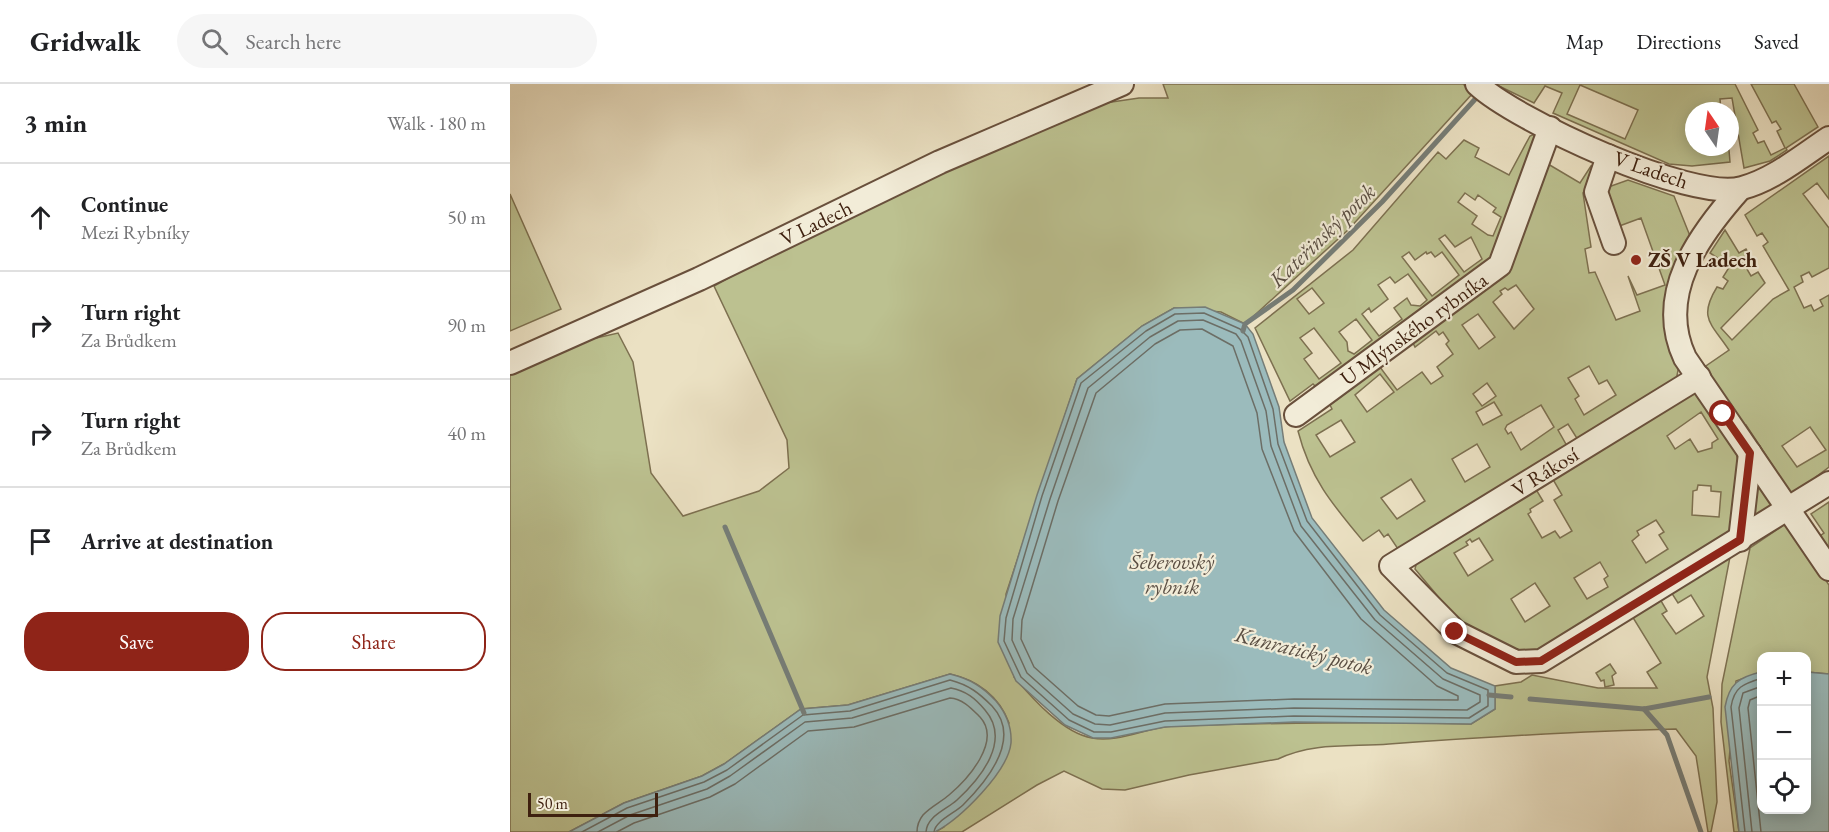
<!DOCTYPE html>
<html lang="en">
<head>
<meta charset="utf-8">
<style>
  :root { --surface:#fff; --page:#f6f6f6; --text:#202124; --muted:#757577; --line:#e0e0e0; --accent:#8f2418 }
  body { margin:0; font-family:"EB Garamond",serif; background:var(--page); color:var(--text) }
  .controls { position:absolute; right:18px; bottom:18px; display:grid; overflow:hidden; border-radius:12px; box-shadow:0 3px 15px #0003 }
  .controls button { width:54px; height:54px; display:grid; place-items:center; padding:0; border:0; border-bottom:2px solid var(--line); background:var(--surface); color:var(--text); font:30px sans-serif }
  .compass { position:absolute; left:1175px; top:18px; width:54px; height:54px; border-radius:50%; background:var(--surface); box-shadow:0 3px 15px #0003; rotate:347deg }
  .scale { position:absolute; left:18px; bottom:15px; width:130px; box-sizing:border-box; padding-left:6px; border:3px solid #3e200f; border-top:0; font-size:16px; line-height:21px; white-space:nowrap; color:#3e200f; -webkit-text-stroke:4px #f2ecd8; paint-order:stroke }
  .stop { position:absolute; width:18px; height:18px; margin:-14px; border:4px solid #8f2418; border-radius:50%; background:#fff }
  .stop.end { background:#8f2418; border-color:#fff; box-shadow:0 2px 6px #0008 }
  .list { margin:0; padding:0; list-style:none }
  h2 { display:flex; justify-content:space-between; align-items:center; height:78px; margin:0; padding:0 24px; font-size:26px }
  h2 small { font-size:20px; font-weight:400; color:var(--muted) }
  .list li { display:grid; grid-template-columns:39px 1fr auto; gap:18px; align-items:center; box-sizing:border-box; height:108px; padding:0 24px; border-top:2px solid var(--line) }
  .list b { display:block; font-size:22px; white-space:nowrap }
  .list p { margin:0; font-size:20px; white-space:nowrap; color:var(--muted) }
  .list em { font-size:20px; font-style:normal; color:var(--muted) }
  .actions { display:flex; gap:12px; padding:18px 24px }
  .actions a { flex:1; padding:14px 0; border:2px solid var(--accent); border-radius:24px; text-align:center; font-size:21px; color:var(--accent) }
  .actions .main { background:var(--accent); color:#fff }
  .icon { flex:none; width:33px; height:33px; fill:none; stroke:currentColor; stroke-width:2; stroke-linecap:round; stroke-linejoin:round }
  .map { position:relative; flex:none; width:1319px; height:748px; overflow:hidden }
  header { display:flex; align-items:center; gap:36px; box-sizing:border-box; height:84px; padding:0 30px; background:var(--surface); border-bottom:2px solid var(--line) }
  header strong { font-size:28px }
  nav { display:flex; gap:33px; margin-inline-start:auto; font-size:21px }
  .search { width:420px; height:54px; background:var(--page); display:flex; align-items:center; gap:15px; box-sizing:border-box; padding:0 21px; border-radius:33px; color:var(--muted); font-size:22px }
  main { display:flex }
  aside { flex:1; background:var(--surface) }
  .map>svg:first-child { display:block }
  .green { fill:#bcc190; stroke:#7d7050; stroke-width:1.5; fill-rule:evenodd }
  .water { fill:#9bbbbc; stroke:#767d77; stroke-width:1.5 }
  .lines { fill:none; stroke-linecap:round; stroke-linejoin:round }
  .shore { stroke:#6c6e66; stroke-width:1.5 }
  .stream { stroke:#767d77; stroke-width:5 }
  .minor-casing { stroke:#69503c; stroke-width:26 }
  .minor { stroke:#f2ecd8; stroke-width:22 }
  .route { stroke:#8f2418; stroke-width:8 }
  .poi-dot { fill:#8f2418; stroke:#f2ecd8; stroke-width:2 }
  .labels { text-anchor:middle; stroke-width:4.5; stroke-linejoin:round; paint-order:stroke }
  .street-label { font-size:21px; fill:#3e200f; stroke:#f2ecd8 }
  .poi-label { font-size:21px; font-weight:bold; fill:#3e200f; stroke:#f2ecd8; text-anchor:start }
  .water-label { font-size:22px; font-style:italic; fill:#5a4e43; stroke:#f2ecd8 }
</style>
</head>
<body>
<header>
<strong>Gridwalk</strong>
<div class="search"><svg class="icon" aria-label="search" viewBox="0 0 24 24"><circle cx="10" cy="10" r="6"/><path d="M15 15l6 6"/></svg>Search here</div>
<nav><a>Map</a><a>Directions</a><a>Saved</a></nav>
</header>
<main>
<aside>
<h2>3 min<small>Walk · 180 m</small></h2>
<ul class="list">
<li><svg class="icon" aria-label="ahead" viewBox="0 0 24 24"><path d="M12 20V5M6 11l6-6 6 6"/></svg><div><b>Continue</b><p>Mezi Rybníky</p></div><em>50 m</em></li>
<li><svg class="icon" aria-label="right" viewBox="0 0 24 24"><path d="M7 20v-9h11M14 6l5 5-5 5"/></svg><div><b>Turn right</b><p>Za Brůdkem</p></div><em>90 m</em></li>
<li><svg class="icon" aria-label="right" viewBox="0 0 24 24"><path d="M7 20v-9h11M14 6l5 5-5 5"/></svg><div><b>Turn right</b><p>Za Brůdkem</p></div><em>40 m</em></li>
<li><svg class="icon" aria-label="arrive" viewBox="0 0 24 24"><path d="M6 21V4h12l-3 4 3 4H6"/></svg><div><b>Arrive at destination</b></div></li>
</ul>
<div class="actions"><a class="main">Save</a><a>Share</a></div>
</aside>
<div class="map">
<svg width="1319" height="748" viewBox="0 0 1319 748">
  <rect width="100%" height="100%" fill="#ebe1c3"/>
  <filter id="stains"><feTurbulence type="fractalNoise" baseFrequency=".00333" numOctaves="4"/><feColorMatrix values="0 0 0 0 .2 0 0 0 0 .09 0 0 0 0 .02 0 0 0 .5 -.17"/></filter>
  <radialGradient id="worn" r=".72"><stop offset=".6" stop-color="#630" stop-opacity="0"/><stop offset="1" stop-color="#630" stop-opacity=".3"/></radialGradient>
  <g class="green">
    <path d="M653,0H953L963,9L838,146L735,240L711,228L664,224L632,242L567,295L496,510L504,593C523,615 553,649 582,654C609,659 637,643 664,642C763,639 862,637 961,640L985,625V602L1011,598L1022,591L1088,604H1147L1137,588L1151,579L1122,532L1150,515L1157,527L1152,530L1166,550L1194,532L1181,511L1168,519L1161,508L1220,473L1197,593L1203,624L1207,718L1201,748H1198L1186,672L1166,645C1070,647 975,653 879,660C841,663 803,658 768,675L679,691L615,706L592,705L554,687L527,701L452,748H425L434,743L499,639C489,612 467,596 440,590L338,621L291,625L214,680L192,692L114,719L59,748H0V288L73,257L108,249L123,278L141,389L173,432L249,407L279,384L277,356L204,202L296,151L460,75L595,19L629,14H658Z"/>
    <path d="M985,0H1225L1248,46L1243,49L1248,59L1254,57L1261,71L1275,64L1267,47L1271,45L1266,37L1262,39L1241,0H1284L1308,43L1276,64L1277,66L1260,77L1234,84L1222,14L1210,15L1211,27H1184V63H1193L1194,68L1219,66L1220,78L1182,82L1159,80L1043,29L1052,9L1035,2L1024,19ZM1070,1L1128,26L1115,55L1057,30Z"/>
    <path d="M1027,49L983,172L807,304L803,300L780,317L745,244L843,166L928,68L936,75L954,56L969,64L965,73L999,91L1020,52ZM955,109L965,116L968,111L986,124L983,128L991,133L983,152L978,151L962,140L967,132L948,118ZM935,151L945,163L961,153L972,175L954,188L929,155ZM899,168L905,176L916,168L917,170L921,168L925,173L932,168L949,191L922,212L892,173ZM898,190L917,216L910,222L901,221L897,214L884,224L892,235L869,252L852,230L859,224L861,228L878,215L868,201L880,193L885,199ZM802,204L814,219L799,230L787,215ZM846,235L862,256L844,270L838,267L837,258L829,248ZM804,244L831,279L809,295L794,275L802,269L790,254Z"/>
    <path d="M1319,72V115L1307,99L1293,110L1319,144V184L1302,193L1299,188L1291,192L1293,198L1284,203L1294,224L1301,221L1304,227L1313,222L1310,216L1319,211V383L1306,393L1309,398L1281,412L1260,389L1265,385L1263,382L1236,341L1231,344L1193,284L1219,266C1201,239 1188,234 1207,203L1213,205L1218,197L1213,193L1220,182L1200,169L1215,146L1229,169L1236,165L1239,170L1231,175L1241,192L1248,188L1255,199L1211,244L1222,256L1263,215L1279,206L1253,162L1258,158L1252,149L1247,152L1235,131ZM1300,343L1316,366L1287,383L1272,362Z"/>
    <path d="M1038,80L1070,99L1081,82L1088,85L1073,109L1081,163L1075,165L1079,189L1085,188L1106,236L1130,227L1118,192L1127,211L1155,201L1131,134L1104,144L1090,106L1118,96L1164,112L1180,152C1160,198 1140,233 1169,281L1166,297L1068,356L1058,340L1048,346L1057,362L888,465L878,450L874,453L869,446L853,457C822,420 800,394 788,347L822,325L820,321L870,283L887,306L912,288L921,300L933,292L927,283L943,270L936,260L939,257L933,248L929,251L926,247L905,263L903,259L1000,186ZM1006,201L1024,225L1004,245L983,218L992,210L990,207L995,204L998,206ZM968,230L985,253L969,265L952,241ZM1079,282L1089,300L1097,296L1106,311L1074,331L1065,315L1069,312L1058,294ZM870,290L884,308L857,328L845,311ZM977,299L986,312L972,322L963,310ZM984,318L992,331L973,341L966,328ZM1031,321L1044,343L1011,366L1001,348L998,350L995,345L997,341ZM831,336L845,358L820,373L806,351ZM967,360L980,383L955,398L942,375ZM901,395L915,417L887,435L871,414Z"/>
    <path d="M0,110L51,225L0,247Z"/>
    <path d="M1180,309L1191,311C1201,327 1218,345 1224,362C1234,390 1231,428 1217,453L1023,571H1011L946,534L905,485L908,472L1024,402L1033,417L1020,425L1021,428L1018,430L1032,454L1045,447L1050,454L1062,447L1044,416L1052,411L1041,392ZM1191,328L1208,355L1202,359V364L1188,368L1180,355L1165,365L1157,352ZM1188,401L1201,402V407L1211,408L1209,433L1182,431L1183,407L1187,406ZM1146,436L1154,448L1149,451L1158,465L1136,479L1122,457L1129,451L1127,447ZM969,454L983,476L958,492L944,469L958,461L956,458L960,455L962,458ZM1090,478L1098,492L1094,495L1098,503L1077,515L1064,494ZM1025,499L1040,522L1015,538L1001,515Z"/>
    <path d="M1245,395L1265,420L1243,435Z"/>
    <path d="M1319,418V472L1307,454L1314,449L1301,430Z"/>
    <path d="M1274,441L1280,442L1319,501V590L1297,588L1296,572H1252L1251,588L1226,597L1219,677L1229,748H1224L1211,638L1212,600L1240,464Z"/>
    <path d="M1100,580L1106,589L1102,592L1104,601L1095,603L1094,596L1091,597L1086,589Z"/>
  </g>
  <g class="water">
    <path d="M695,223L735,240L743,250L769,323L774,358L802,434L874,526L941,584L985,602V625L961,640L784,638L655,643L601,654H583L555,641L506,597L488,558L490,532L527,411L567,295L632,242L664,224Z"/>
    <path d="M1251,588L1252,726H1296L1297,588L1319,590V748H1229L1215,623C1219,600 1229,593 1251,588Z"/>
    <path d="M440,590C460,595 472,602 486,617C496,629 502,642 501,659C498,688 450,735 425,748H59L114,719L192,692L214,680L291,625L338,621Z"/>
  </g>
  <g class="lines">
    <g class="shore">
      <path d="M694,229L730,245L738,253L763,325L768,360L797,437L870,531L937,589L978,606V622L959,634L784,632L655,637L601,648H584L559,636L511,593L494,557L496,534L532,412L571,299L636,247L665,230Z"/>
      <path d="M693,236L726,250L731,257L756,327L761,362L791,442L865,536L933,595L970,611V618L957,626L784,624L655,629L600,641L585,640L563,630L517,589L502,556L503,535L540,415L578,304L640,253L668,237Z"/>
      <path d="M692,245L723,262L747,329L752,365L784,447L851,535L927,602L948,612V616L784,615L655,620L599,632L586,631L568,622L524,583L511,555L512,536L548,417L586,309L645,260L670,246Z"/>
      <path d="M72,748L117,724L194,698L217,686L293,631L340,627L440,596C459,601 469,609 482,622C512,654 478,696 453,721C445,729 425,737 424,748"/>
      <path d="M88,748L120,731L197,705L220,692L295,638L342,634L441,604C456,607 465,614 475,626C501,656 472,693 447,716C436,726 417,732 416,748"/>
      <path d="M107,748L124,739L200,713L225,700L298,647L344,643L440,614C453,615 461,624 470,633C492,657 458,695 439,711C431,718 420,723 413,731C409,736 407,742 407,748"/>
      <path d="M1235,748L1221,623C1224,603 1233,600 1252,594"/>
      <path d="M1242,748L1229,624L1233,609L1252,602"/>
      <path d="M1251,748L1238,624L1240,616L1252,611"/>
    </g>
    <g class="stream">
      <path d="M733,247L735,240L783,206L872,118L968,12"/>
      <path d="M215,443L294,629"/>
      <path d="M979,611L1001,613"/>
      <path d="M1020,615L1134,625L1199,613"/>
      <path d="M1134,625L1157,651L1191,748"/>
    </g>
    <g class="minor-casing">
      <g id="minor">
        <path d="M967,0C1005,36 1181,118 1232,104C1263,96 1292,72 1319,54"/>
        <path d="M1098,72L1086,108L1104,159"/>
        <path d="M1230,105C1189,151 1145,210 1175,274L1319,485"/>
        <path d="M0,279L189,195L430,78L612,0"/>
        <path d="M1189,293L881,482L946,548L1006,578L1031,577L1319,399"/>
        <path d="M786,331L990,181L1040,44"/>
        <path d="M1230,456L1240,369"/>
      </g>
    </g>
    <use href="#minor" class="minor"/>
  </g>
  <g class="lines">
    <path class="route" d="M945,548L1006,578L1031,577L1230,456L1240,369L1213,330"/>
  </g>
  <circle class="poi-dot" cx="1126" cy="176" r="6"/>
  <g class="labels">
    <g class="street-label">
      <text transform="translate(1141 86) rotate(19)" y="7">V Ladech</text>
      <text transform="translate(306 139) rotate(-26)" y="7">V Ladech</text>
      <text transform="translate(904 245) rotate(-36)" y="7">U Mlýnského rybníka</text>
      <text transform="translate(1035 388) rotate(-32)" y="7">V Rákosí</text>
    </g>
    <g class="poi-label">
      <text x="1138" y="183">ZŠ V Ladech</text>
    </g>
    <g class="water-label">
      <text transform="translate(812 151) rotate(-44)" y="8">Kateřinský potok</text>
      <text x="662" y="485">Šeberovský<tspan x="662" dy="25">rybník</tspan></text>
      <text transform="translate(794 566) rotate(14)" y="8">Kunratický potok</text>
    </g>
  </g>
  <rect width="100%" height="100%" filter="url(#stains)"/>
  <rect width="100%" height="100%" fill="url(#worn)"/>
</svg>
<div class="controls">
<button>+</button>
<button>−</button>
<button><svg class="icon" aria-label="locate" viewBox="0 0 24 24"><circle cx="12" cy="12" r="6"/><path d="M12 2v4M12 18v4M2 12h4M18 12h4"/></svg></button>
</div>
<svg class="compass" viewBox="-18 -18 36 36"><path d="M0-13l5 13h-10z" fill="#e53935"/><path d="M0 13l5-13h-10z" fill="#757577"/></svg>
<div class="scale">50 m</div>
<div class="stop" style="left:1213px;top:330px"></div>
<div class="stop end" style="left:945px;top:548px"></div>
</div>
</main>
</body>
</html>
